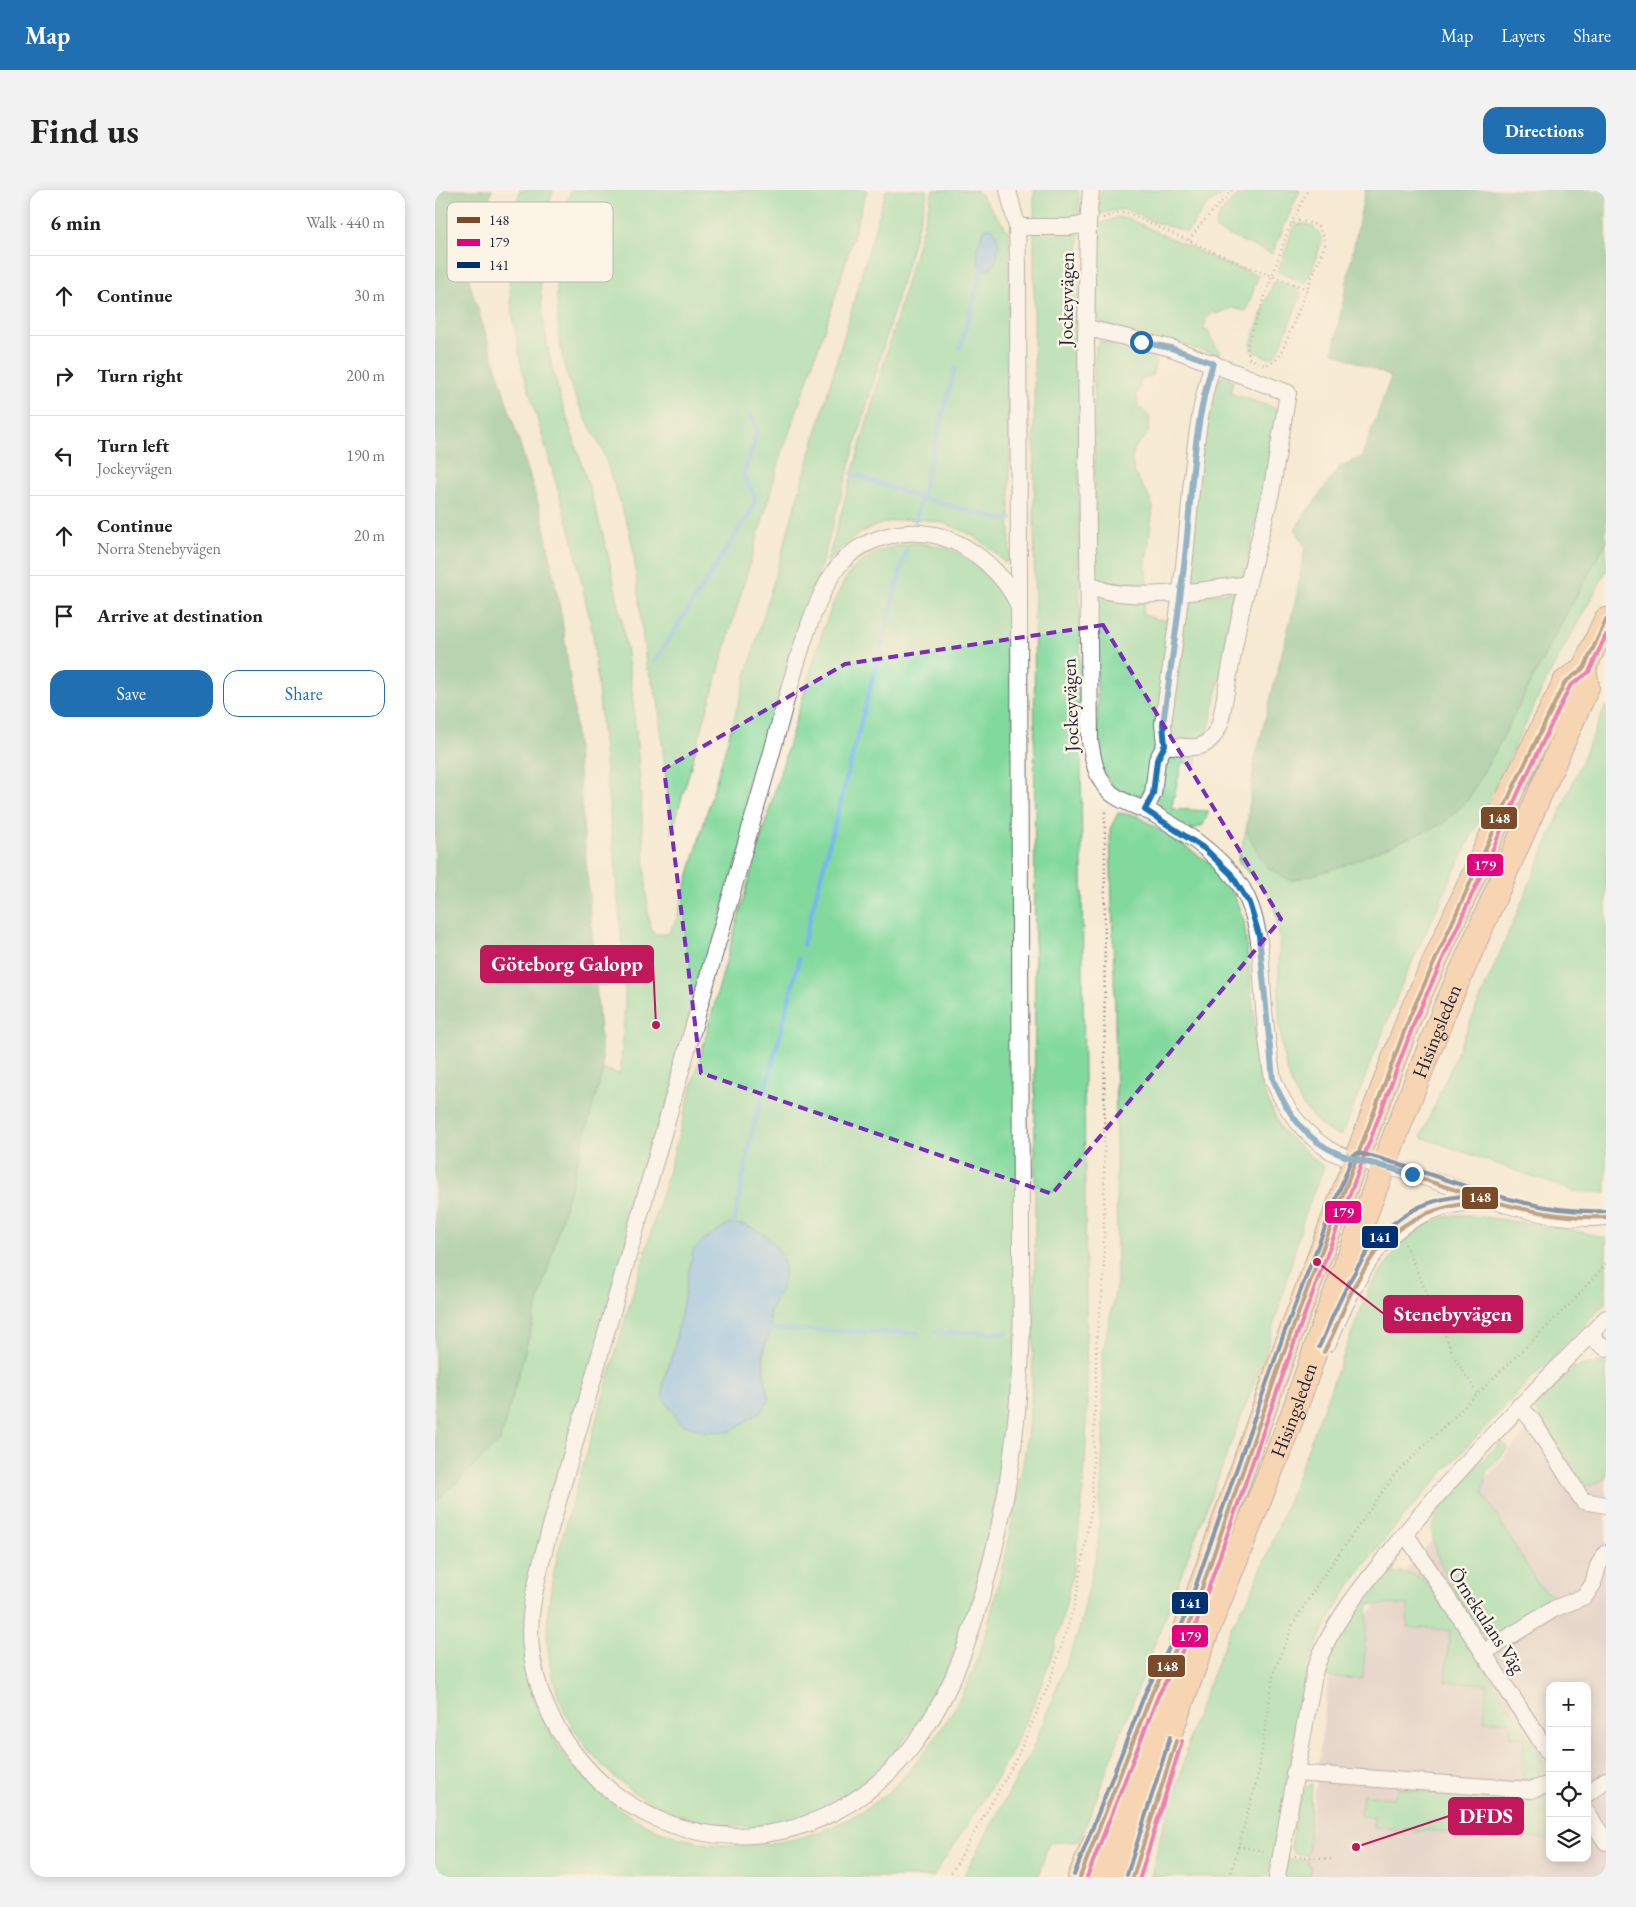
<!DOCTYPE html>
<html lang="en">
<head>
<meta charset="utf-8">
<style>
  :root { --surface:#fff; --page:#f2f2f2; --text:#222; --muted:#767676; --line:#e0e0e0; --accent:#1f6fb2 }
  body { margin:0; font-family:"EB Garamond",serif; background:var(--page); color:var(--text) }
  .controls { position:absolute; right:15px; bottom:15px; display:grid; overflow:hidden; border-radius:10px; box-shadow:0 2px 12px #0003 }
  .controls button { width:45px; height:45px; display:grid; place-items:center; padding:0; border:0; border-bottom:1px solid var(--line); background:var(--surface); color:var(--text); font:25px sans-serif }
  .stop { position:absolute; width:15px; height:15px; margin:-11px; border:4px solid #1f6fb2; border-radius:50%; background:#fff }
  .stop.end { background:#1f6fb2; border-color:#fff; box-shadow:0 1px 5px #0008 }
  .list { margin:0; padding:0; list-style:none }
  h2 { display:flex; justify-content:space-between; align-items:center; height:65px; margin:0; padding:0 20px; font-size:21px }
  h2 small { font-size:16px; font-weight:400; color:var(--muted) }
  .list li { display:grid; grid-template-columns:32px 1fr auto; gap:15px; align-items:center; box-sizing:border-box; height:80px; padding:0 20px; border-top:1px solid var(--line) }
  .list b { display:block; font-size:19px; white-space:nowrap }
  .list p { margin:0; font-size:16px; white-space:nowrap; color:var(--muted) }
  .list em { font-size:16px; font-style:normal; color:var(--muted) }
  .actions { display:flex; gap:10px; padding:15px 20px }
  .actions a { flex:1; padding:11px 0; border:1px solid var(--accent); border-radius:15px; text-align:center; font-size:18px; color:var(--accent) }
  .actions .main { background:var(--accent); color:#fff }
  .icon { flex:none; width:28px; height:28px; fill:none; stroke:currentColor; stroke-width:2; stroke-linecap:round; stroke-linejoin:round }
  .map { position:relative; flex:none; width:1171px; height:1687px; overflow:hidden; border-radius:15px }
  header { display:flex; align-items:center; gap:30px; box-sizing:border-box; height:70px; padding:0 25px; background:var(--accent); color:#fff }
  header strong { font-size:24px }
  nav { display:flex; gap:28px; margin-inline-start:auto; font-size:18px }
  .intro { display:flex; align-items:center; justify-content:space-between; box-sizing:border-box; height:120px; padding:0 30px }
  h1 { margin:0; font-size:35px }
  .button { padding:12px 22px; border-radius:15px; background:var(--accent); color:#fff; font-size:18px; font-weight:700 }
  main { display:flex; gap:30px; padding:0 30px }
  aside { flex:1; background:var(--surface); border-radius:15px; box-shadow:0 2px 12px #0003 }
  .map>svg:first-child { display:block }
  .industrial { fill:#d2bfc0; fill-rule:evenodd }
  .green { fill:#82d99d; stroke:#527e6c; fill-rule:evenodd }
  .forest { fill:#69b984; stroke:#466e60 }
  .water { fill:#75b8eb; stroke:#4c6d93 }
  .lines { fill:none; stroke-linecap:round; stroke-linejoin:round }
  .stream { stroke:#75b8eb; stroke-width:4.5 }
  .minor-casing { stroke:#6d6870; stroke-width:18 }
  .highway-casing { stroke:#6d6870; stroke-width:26 }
  .path { stroke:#6d6870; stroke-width:2.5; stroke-dasharray:1 4; stroke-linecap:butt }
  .minor { stroke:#fff; stroke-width:16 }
  .highway { stroke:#f9bc8a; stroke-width:24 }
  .bus-1-casing { stroke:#fcf5e5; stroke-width:8 }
  .bus-2-casing { stroke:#fcf5e5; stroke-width:8 }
  .bus-3-casing { stroke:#fcf5e5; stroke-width:8 }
  .bus-1 { stroke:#7a4b2a; stroke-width:4 }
  .bus-2 { stroke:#e5007d; stroke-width:4 }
  .bus-3 { stroke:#003273; stroke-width:4 }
  .route { stroke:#1f6fb2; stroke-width:6 }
  .marked { fill:none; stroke:#7b2cbf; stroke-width:4; stroke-dasharray:10 6; stroke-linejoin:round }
  .labels { text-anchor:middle; stroke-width:5; stroke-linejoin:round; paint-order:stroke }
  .street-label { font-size:20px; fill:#22223b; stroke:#fcf5e5 }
  .key { fill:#fcf5e5; stroke:#bbb6b2; stroke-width:1 }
  .key-label { font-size:14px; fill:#22223b }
  .leader { fill:none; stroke:#c2185b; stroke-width:2 }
  .callout-dot { fill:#c2185b; stroke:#fcf5e5; stroke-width:2 }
  .callout { fill:#c2185b; stroke:#c2185b; stroke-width:2 }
  .callout-label { font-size:21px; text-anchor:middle; font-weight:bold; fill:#fff }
  .line-badge { stroke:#fcf5e5; stroke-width:2 }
  .badge-label { font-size:14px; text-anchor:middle; font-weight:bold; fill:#fff }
</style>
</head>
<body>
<header>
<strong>Map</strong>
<nav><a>Map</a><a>Layers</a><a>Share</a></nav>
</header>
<div class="intro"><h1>Find us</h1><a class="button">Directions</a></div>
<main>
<aside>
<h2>6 min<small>Walk · 440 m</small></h2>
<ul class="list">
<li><svg class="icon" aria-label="ahead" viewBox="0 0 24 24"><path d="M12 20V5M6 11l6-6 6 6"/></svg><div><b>Continue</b></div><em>30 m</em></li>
<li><svg class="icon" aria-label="right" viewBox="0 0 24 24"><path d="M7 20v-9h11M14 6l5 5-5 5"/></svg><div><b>Turn right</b></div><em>200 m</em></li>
<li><svg class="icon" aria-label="left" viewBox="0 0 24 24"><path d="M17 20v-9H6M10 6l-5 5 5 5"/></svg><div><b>Turn left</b><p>Jockeyvägen</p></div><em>190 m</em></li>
<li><svg class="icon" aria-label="ahead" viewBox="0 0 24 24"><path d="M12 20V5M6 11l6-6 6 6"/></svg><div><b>Continue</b><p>Norra Stenebyvägen</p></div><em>20 m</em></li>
<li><svg class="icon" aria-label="arrive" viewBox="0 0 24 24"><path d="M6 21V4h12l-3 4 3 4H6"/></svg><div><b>Arrive at destination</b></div></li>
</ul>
<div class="actions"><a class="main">Save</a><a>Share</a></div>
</aside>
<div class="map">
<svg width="1171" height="1687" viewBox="0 0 1171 1687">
  <rect width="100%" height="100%" fill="#fcf5e5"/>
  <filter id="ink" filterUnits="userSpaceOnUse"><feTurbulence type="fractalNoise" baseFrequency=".02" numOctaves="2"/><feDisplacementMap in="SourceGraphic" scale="10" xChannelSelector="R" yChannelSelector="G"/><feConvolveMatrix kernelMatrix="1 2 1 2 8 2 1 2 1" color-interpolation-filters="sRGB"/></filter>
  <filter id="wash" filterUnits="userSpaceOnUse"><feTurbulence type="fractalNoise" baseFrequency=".0096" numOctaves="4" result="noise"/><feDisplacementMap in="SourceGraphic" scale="20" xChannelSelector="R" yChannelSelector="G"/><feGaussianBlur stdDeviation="1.12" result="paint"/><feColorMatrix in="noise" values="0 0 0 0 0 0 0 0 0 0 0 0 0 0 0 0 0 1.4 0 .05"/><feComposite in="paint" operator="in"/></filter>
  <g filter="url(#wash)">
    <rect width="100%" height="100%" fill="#f7ead3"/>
    <path class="industrial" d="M1171,1163V1687H870L896,1467L1110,1220ZM1115,1496H1152V1668H1115Z"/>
    <g class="green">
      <path d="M85,0H118C84,117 126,204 159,313C170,350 179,388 186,427C204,525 206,625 213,724L217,742L221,744H233L241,730L451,0H493L94,1403C100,1437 105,1471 110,1505C112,1517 111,1532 116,1543C128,1569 152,1590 173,1609C248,1675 369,1667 446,1608C475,1585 506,1542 524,1510C545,1472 554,1432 564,1391C576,1338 588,1285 594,1230C599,1182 598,1132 600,1083L599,0H644L643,246L652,1214C650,1331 638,1430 588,1538C563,1591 530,1638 498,1687H0V1312L65,1251L168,879L185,884L190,817V784L158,445L137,347L86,174L77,121L73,81L76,36Z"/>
      <path d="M136,0H432L398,114L344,273L236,645L223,510L211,475L199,365L194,339L167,259L141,209L131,183L124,149L120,66L122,45Z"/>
      <path d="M498,0H542L574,42L575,371L569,372C531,329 466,313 417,349C408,355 400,365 392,372Z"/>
      <path d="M666,0H793L770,17L753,42L719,32L692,20H682L660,25Z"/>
      <path d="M824,0H865L837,64L781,40C777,29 794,10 804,6C811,3 818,4 824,0Z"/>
      <path d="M682,27L692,28L789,73L824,85L811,121L797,118L780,124L777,121L771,129L769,141H774L775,147L786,163L785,165L665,133L660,117V36Z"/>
      <path d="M867,34C878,34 886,41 887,52L873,90L868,93L843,82L857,41L862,35Z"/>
      <path d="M842,91L864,99L866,105L844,160L838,167L833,168L816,160V153L835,101L838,93Z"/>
      <path d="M665,151L720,163L721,172L717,186L706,190L702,204L703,215L715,227C714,231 715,239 713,243C710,250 701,253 699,261C691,284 714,298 718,318L711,374L712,400L707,401L661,390L659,174L661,157Z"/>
      <path d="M790,186L795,188L798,192L795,203L843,219L837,262L808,388L752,397L762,268L779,194L785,187Z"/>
      <path d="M1171,352V382L1117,479L1011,699L967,794L907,946C893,943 883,934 874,923C842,887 843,823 844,777C844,755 846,740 839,717C834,697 814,687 803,670L811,640C826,667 829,675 856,691L1032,611L1065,553L1121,443Z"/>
      <path d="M479,353C526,354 547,378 577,411C578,551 579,691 581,831C582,962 587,1093 576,1224C571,1277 558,1331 545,1383C521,1475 481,1566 394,1615C344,1644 277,1643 225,1617C164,1588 119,1528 113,1459C108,1397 132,1332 149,1273C170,1200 191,1126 213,1052C244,948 271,843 300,739C328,639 358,539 388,440C408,387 417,361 479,353ZM348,1091L334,1124L336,1139L329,1158V1183L334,1211L246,1234L239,1223L231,1182L239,1159L248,1114Z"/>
      <path d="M805,400L774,538L768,548C755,551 740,554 732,540L749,409Z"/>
      <path d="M665,406L711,408L707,424L721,429L737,430L723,546L713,595L707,604L698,607L678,597L663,573L661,408Z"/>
      <path d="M1171,515V1003L1138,1001L986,947Z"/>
      <path d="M758,563L762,568V576L747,572L736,619L774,621L768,635L757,640C748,634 734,628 727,619C714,605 726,579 733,565Z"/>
      <path d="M683,623L703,626L780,676L799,705L809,731L826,895L847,941L889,977L870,1024L833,1156L645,1651L614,1653L603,1687H528L597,1560L644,1441L663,1356L668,1253L667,1166L682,1093L680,819L675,639Z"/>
      <path d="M1019,1025H1034L1128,1038L1171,1048V1113C1118,1166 1066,1219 1016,1274C961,1335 902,1397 873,1476L834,1687H716L726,1643L745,1587L758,1534L797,1435L814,1407L834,1361L934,1098C957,1065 977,1033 1019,1025Z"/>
      <path d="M1154,1174H1171V1288L1156,1295H1150L1099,1218L1138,1178Z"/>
      <path d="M1067,1251L1073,1259L1051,1282L1048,1303L1104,1396L1122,1409L1073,1445L1052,1450C1034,1422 991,1367 998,1333C1004,1308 1049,1270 1067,1251Z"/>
      <path d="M965,1382L984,1387L995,1396L1105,1564L1108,1577L1101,1588L1088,1591L1089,1547H1075V1531H1049L1052,1494L1010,1492L1015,1440L972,1437L973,1415L933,1414L928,1489L886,1486L894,1456L942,1389L952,1384Z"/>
      <path d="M877,1594L873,1665L860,1664L856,1659C858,1644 861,1597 877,1594Z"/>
      <path d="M963,1599L1094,1610H1106L1115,1607V1649L938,1637L939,1627L926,1626L928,1604L959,1608Z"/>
      <path d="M855,1669L873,1670V1675L876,1676L875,1687H848L852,1670Z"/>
    </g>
    <g class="forest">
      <path d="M0,0H57L32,84L107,325L127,428L139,519L168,879L65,1251L0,1312Z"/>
      <path d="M930,0H1171V352L1121,443L1065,553L1032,611L1008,634L902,678L856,691L835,679L826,669L811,640L820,569L860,412L870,357L860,338L906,275L926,268L956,187L898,162Z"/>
    </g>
    <g class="water">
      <path d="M550,38H557C566,48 564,63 559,75L549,81L544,76L542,57Z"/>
      <path d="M293,1034C325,1032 355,1058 348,1091C346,1103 337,1112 334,1123C333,1128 336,1134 336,1139C335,1145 331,1151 329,1157C325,1174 331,1194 334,1211L324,1223L294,1242L269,1241L246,1234L228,1208V1193L239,1159L258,1060L267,1051Z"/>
    </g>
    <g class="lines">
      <g class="stream">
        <path d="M525,158L547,78"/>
        <path d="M417,284L486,308L564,329H576"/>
        <path d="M480,331L520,178"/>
        <path d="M220,471L319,316L320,306L308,286L322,244V238L315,225"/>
        <path d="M368,755L471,360"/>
        <path d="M299,1033L317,941L336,880L364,769"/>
        <path d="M336,1139L483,1143"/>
        <path d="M501,1142L572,1143"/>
      </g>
    </g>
  </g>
  <g filter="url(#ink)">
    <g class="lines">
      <g class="minor-casing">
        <g id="minor">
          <path d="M573,0L582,37L583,77L586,1055C586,1096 588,1139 585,1180C581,1260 567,1339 544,1415C529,1466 510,1515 476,1558C389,1670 227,1678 139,1563C116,1533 100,1496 96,1458C92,1424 102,1390 110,1357L335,569C349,520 374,408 406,373C429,347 471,337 504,346C539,356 569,384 584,416"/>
          <path d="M656,0L653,34L651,151L655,551C658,570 661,589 676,603C686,612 704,617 717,623C749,641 787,666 807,698C826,731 826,769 828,806C830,834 833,861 838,889C850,919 867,943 896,961C914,971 949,975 969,981C1034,1000 1102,1034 1171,1027"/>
          <path d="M582,37H634L653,34"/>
          <path d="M652,138L736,158L853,203L836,303L805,425L785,534C772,563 759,558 730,555L722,570L718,604L710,620"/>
          <path d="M654,392C675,416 781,399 812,394"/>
          <path d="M730,555L728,534C736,475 745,416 751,357C757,296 759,232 778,173"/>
          <path d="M1154,1146L1171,1158"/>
          <path d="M893,1153C928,1073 951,1016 1049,1011"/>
          <path d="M1084,1216L1097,1230L1148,1311L1171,1315"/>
          <path d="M970,1343L1115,1565"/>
          <path d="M1048,1463L1119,1419L1150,1406L1158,1394L1163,1376L1171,1363"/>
          <path d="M859,1583L1096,1600L1115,1594"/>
          <path d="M1152,1604L1171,1590"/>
          <path d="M1152,1623L1171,1652"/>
          <path d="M842,1687L880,1479C896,1434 925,1399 955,1362C1021,1278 1097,1205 1171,1128"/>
        </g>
      </g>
      <g class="highway-casing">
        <g id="highway">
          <path d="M645,1687L659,1654"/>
          <path d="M663,1687L854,1148L975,826L1078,598L1130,492L1149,478L1171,430"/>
          <path id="s1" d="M683,1687L772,1441L857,1227L892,1126L961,943L1010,819L1152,497L1149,478"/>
        </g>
      </g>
      <g class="path">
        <path d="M668,28L681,23H692L808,75L872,99"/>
        <path d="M864,30L882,35L889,46L890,55L846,164L839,172L829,175L814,168L812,156L853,41L857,34Z"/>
        <path d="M856,34L873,0"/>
        <path d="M754,50L766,34L797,0"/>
        <path d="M970,1054L1020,1168L1042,1203"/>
        <path d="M803,1656L831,1662"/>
        <path d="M860,1666L896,1669"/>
        <path d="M514,1687L580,1572L614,1494L640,1414L657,1314L662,1142L669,1089L670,619"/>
        <path d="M795,1687L823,1585L839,1482L858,1434L882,1395L960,1284L1137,1112L1171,1074"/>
      </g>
      <use href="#minor" class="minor"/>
      <use href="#highway" class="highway"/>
      <g class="bus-1-casing">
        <g id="bus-1">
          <path d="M923,969C1003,991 1087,1031 1171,1027"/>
          <path d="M889,1162C899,1145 905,1127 913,1109C947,1038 980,1017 1058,1010"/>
          <path d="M645,1687L717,1503L754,1435L854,1148L975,826L1078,598L1130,492L1149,478L1171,430"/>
          <path d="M698,1687L741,1551"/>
        </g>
      </g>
      <g class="bus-2-casing">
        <g id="bus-2">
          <path d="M652,1687L723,1506L760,1437L860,1150L981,828L1084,601L1135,496L1154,482L1171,445"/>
          <path d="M705,1687L747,1551"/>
        </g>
      </g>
      <g class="bus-3-casing">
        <g id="bus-3">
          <path d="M884,1157C908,1104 933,1034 994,1013C1014,1006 1036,1005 1058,1004"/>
          <path d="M639,1685L711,1501L748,1432L848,1146L918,965L923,963L936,966C1013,987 1090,1025 1171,1021"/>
          <path d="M692,1685L735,1547"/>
        </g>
      </g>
      <use href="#bus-1" class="bus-1"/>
      <use href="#bus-2" class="bus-2"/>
      <use href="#bus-3" class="bus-3"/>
    </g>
  </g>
  <g class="lines" filter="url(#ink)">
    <path class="route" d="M706,152L736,158L778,173C759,232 757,296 751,357C745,416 736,475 728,534L730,555L722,570L718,604L710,620L770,659L796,684L814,713L824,745L838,889C850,919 870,950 902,963C926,973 953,976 977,984"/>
  </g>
  <path d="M0 0H1171V1687H0ZM668,435L846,729L617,1004L266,883L229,579L410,474Z" fill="#f7ead3" fill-opacity=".55" fill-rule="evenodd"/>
  <path class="marked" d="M668,435L846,729L617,1004L266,883L229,579L410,474Z"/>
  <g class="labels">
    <g class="street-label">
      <text transform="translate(631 109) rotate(-89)" y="7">Jockeyvägen</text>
      <text transform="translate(635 515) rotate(-92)" y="7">Jockeyvägen</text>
      <text dy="7" stroke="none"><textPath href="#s1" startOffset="904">Hisingsleden</textPath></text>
      <text dy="7" stroke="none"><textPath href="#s1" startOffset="499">Hisingsleden</textPath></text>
      <text transform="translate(1052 1430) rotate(57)" y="7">Örnekulans Väg</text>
    </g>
  </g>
  <rect x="12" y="12" width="166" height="80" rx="8" class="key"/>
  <rect x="22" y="27" width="23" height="6" fill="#7a4b2a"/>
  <rect x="22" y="49" width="23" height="7" fill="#e5007d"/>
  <rect x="22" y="72" width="23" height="6" fill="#003273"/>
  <g class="key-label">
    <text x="54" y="35">148</text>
    <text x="54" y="57">179</text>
    <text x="54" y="80">141</text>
  </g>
  <path class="leader" d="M221 835L218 774M882 1072L949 1124M921 1657L1014 1626"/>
  <g class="callout-dot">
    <circle cx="221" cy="835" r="5"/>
    <circle cx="882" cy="1072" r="5"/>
    <circle cx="921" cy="1657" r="5"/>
  </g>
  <g class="callout">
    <rect x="46" y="756" width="172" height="36" rx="5"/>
    <rect x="949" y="1106" width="138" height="36" rx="5"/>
    <rect x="1014" y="1608" width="74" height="36" rx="5"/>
  </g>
  <g class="callout-label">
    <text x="132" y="781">Göteborg Galopp</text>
    <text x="1018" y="1131">Stenebyvägen</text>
    <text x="1051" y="1633">DFDS</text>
  </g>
  <g class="line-badge">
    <rect x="1045" y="616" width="38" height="24" rx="5" fill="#7a4b2a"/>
    <rect x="1031" y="663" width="38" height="24" rx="5" fill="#e5007d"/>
    <rect x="1026" y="996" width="38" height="24" rx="5" fill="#7a4b2a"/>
    <rect x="889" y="1010" width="38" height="24" rx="5" fill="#e5007d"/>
    <rect x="926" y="1035" width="38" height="24" rx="5" fill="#003273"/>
    <rect x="736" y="1401" width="38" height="24" rx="5" fill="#003273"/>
    <rect x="736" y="1434" width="38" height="24" rx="5" fill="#e5007d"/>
    <rect x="712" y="1464" width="39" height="24" rx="5" fill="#7a4b2a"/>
  </g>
  <g class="badge-label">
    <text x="1064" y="633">148</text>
    <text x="1050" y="680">179</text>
    <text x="1045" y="1012">148</text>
    <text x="908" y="1027">179</text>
    <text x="945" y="1052">141</text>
    <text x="755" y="1418">141</text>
    <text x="755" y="1451">179</text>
    <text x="732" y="1481">148</text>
  </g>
</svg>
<div class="controls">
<button>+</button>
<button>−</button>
<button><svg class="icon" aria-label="locate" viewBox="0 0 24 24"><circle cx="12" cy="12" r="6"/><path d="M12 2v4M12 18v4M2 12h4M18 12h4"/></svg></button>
<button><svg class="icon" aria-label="layers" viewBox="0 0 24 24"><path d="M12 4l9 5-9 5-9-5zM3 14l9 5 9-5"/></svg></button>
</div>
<div class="stop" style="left:706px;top:152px"></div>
<div class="stop end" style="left:977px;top:984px"></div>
</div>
</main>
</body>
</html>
